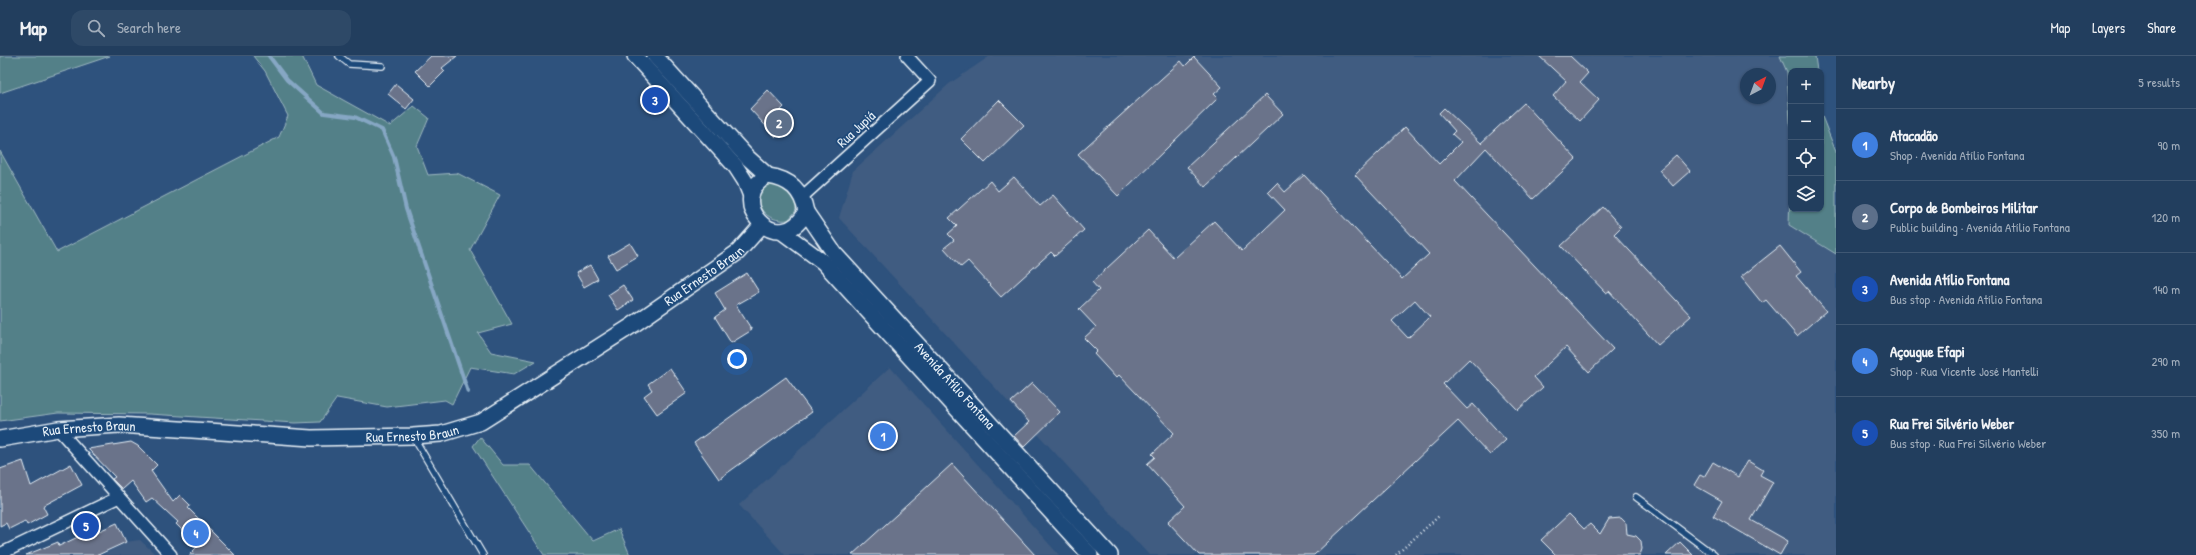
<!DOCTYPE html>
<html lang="en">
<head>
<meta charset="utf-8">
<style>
  :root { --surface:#223e5e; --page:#2e4967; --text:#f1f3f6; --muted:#a2aebc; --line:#3f5773; --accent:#95b2f1 }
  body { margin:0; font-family:"Patrick Hand",sans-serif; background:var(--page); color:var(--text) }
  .controls { position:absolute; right:12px; top:12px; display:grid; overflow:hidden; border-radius:8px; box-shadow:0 1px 3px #0004 }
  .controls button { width:36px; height:36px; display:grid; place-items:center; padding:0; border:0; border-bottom:1px solid var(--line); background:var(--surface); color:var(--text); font:20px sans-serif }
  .compass { position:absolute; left:1740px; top:12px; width:36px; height:36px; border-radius:50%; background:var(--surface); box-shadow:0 1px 3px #0004; rotate:41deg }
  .you { position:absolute; left:737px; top:303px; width:14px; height:14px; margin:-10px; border:3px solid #fff; border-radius:50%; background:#1a73e8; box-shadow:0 0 0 6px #1a73e833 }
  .badge { display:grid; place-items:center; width:26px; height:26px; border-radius:50%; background:var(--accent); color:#fff; font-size:13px; font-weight:700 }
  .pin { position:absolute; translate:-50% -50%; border:2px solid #fff; box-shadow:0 1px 4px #0006 }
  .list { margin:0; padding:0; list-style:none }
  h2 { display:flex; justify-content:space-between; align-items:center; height:52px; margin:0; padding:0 16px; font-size:17px }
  h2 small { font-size:13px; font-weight:400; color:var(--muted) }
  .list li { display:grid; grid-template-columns:26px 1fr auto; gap:12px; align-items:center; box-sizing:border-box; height:72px; padding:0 16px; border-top:1px solid var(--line) }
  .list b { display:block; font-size:15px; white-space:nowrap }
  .list p { margin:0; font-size:13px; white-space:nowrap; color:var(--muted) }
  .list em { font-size:13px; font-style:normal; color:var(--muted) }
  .icon { flex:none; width:22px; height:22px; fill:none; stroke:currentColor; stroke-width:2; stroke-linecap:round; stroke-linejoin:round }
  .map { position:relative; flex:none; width:1836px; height:499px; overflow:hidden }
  header { display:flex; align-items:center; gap:24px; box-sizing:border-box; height:56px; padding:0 20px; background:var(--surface); border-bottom:1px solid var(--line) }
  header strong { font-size:19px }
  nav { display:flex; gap:22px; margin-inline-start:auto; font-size:14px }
  .search { width:280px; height:36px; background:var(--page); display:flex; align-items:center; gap:10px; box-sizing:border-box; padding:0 14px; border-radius:12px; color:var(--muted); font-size:15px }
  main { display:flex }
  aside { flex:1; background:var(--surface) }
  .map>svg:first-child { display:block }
  .built { fill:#405c81; fill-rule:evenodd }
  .green { fill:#538088; stroke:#9eb8c0 }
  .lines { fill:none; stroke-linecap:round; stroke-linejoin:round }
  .stream { stroke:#86a7c4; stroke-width:4 }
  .building { fill:#6a738a; stroke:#e8f1f8; fill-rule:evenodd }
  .lane-casing { stroke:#e8f1f8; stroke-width:8 }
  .street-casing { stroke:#e8f1f8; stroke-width:14 }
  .secondary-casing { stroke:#e8f1f8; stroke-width:18 }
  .path { stroke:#e8f1f8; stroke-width:2.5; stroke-dasharray:1 3; stroke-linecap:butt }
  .lane { stroke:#1f4a7a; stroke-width:5.5 }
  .street { stroke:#1f4a7a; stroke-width:11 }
  .secondary { stroke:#1f4a7a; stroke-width:15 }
  .labels { text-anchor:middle; stroke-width:3.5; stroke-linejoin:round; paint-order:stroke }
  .street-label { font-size:14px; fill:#e8f1f8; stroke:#1f4a7a }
</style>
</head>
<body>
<header>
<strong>Map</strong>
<div class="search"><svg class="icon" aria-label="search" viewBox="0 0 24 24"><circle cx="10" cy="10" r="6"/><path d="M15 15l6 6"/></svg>Search here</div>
<nav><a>Map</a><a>Layers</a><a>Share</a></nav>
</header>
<main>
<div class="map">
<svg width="1836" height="499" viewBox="0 0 1836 499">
  <rect width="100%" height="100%" fill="#2e527d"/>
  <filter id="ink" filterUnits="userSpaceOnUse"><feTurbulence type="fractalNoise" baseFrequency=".025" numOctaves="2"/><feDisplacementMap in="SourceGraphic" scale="8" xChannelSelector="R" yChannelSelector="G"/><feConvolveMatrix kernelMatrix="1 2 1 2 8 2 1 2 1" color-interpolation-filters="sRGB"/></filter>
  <g filter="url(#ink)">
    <g class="built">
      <path d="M990,0H1797L1791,15V153L1789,169L1836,198V499H1149L839,162L853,115L949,28ZM1746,18H1770V42H1746Z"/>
      <path d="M890,311L1059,499H785L739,449Z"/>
      <path d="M140,484L156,499H103L126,486Z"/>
    </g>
    <g class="green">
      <path d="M0,0H110L0,37Z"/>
      <path d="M253,0H302L316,29L390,70L414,50L429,62L417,90L428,119L457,117L500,139L470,194L512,268L478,277L491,296L536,305L514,318L470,311L452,348L445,344L387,351L337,342L320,366L295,367L149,358L58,357L0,365V95L57,196L279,81L288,60L265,15Z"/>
      <path d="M1780,0H1815L1817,15H1791V81L1787,16Z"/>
      <path d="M1821,58L1836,96V198L1789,169L1791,104V153H1821Z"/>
      <path d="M773,127C783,132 801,142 795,156L788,164C772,166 759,157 757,141L764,129Z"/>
      <path d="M480,381L503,409H530L593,485L619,473L630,499H544L473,390Z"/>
    </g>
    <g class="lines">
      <path class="stream" d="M269,0L287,24L324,57L355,61L382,74L394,101L406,153L468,336"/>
    </g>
    <g class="building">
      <path d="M431,0H457L442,12L445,15L430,30L415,15Z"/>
      <path d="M1539,0H1570L1588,17L1580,26L1599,44L1580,65L1553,40L1566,25Z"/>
      <path d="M1194,1L1222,31L1214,38L1218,42L1118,140L1078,98L1181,5L1185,10Z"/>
      <path d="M396,28L414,43L406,53L388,38Z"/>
      <path d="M768,34L784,51L781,54L792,65L776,81L750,53Z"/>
      <path d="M1265,39L1283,58L1205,131L1187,111Z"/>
      <path d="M999,44L1024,69L985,107L961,83Z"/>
      <path d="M1524,47L1576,103L1533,143L1486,92L1455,125L1613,293L1589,316L1566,291L1534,321L1543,331L1518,354L1469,303L1443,328L1467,353L1473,348L1506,384L1490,399L1458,365L1314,499H1199L1168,466L1185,450L1147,408L1155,401L1152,398L1174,377L1119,319L1116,322L1094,298L1097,295L1084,282L1096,271L1079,253L1099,234L1092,226L1148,174L1174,202L1214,165L1242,195L1285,154L1268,136L1277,127L1285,136L1304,119L1402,223L1429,198L1355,119L1405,71L1439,108L1461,86L1452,78L1455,75L1439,57L1444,52L1482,88L1481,87ZM1415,244L1430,261L1408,282L1392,265Z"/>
      <path d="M1676,99L1690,115L1673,130L1659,114Z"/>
      <path d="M1014,121L1040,150L1053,139L1084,174L1055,200L1051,196L1001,241L968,205L961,211L944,192L954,184L948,178L957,170L949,162L990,125L998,135Z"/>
      <path d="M1603,151L1621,171L1614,178L1691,260L1658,289L1609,235L1606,237L1561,190Z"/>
      <path d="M630,187L638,200L616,213L608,200Z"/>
      <path d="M1780,190L1801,216L1796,220L1826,255L1797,280L1766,244L1762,247L1741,221Z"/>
      <path d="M590,209L598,223L584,231L576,217Z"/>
      <path d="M747,217L759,236L736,249L752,274L731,287L715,261L725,254L715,237Z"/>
      <path d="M623,229L633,244L618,254L608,239Z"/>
      <path d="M670,312L687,337L657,358L644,340L652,334L648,328Z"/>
      <path d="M786,321L812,356L719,423L694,387Z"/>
      <path d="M1032,327L1060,356L1024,391L1014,380L1029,366L1011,346Z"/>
      <path d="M131,386L138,390L157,409L151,415L173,446L180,439L190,449L188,452L235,499H189L198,490L176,468L178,466L152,442L146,446L131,425L122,433L112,423L115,421L88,393Z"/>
      <path d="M23,405L31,430L71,408L82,429L43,450L47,458L27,469L25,465L9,473L6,467L0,470V413Z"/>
      <path d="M1748,405L1763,414L1760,419L1773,426L1751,464L1788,485L1780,499L1713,460L1722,445L1694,429L1700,419L1704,421L1713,406L1738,421Z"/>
      <path d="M952,408L1035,499H852L918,439Z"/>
      <path d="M1569,458L1584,473L1590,468L1600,478L1609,463L1621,462L1626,467L1627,478L1636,480L1641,485L1642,493L1640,499H1556L1541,484Z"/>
      <path d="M117,467L126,486L98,499H26L58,486L59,490L80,480L81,483Z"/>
      <path d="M1680,486L1693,499H1666Z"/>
    </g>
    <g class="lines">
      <g class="lane-casing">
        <g id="lane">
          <path d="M339,0L349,8L382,10"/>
          <path d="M414,382L483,499"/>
          <path d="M1636,441L1714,499"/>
        </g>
      </g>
      <g class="street-casing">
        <g id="street">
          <path d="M802,141L930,25L907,0"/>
          <path d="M58,373L171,499"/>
          <path d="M0,498L119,441"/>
        </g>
      </g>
      <g class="secondary-casing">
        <g id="secondary">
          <path d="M635,0L736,111L745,125L751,140"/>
          <path d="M655,0L747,101L768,120"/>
          <path d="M768,120C790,123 802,134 806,156C778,207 722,142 768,120Z"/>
          <path id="s1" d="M806,156L834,197L1110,499"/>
          <path d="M781,175L823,206L1090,499"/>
          <path id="s2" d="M0,383L58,373L119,369L311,382L413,380L441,378L481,366L633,269L738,196L762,169"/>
        </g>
      </g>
      <path class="path" d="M1396,499L1439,460"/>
      <use href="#lane" class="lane"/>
      <use href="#street" class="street"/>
      <use href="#secondary" class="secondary"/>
    </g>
  </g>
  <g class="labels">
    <g class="street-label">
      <text transform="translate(856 73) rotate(-43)" y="5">Rua Jupiá</text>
      <text dy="5" stroke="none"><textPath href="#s2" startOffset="751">Rua Ernesto Braun</textPath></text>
      <text dy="5" stroke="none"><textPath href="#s1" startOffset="229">Avenida Atílio Fontana</textPath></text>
      <text dy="5" stroke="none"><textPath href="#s2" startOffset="90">Rua Ernesto Braun</textPath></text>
      <text dy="5" stroke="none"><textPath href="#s2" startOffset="414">Rua Ernesto Braun</textPath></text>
    </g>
  </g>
</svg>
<div class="controls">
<button>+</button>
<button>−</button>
<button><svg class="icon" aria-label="locate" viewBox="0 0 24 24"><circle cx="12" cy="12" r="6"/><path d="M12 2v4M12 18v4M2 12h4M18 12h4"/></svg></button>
<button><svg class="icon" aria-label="layers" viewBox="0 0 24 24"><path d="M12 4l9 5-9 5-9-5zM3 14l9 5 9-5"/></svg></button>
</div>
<svg class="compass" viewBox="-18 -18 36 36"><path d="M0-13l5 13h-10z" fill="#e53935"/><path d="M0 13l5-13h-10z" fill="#a2aebc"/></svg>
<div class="you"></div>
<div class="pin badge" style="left:883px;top:380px;background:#3f7fe0">1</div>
<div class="pin badge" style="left:779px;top:67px;background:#5c6f8a">2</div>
<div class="pin badge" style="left:655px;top:44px;background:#1a4fb4">3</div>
<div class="pin badge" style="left:196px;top:477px;background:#3f7fe0">4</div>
<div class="pin badge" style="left:86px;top:470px;background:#1a4fb4">5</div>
</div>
<aside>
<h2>Nearby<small>5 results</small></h2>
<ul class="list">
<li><span class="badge" style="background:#3f7fe0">1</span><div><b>Atacadão</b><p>Shop · Avenida Atílio Fontana</p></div><em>90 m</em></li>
<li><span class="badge" style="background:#5c6f8a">2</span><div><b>Corpo de Bombeiros Militar</b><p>Public building · Avenida Atílio Fontana</p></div><em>120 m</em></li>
<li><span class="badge" style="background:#1a4fb4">3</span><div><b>Avenida Atílio Fontana</b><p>Bus stop · Avenida Atílio Fontana</p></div><em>140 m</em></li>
<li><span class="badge" style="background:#3f7fe0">4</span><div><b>Açougue Efapi</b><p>Shop · Rua Vicente José Mantelli</p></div><em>290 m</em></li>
<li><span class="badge" style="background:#1a4fb4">5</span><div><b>Rua Frei Silvério Weber</b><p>Bus stop · Rua Frei Silvério Weber</p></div><em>350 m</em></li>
</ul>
</aside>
</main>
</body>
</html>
